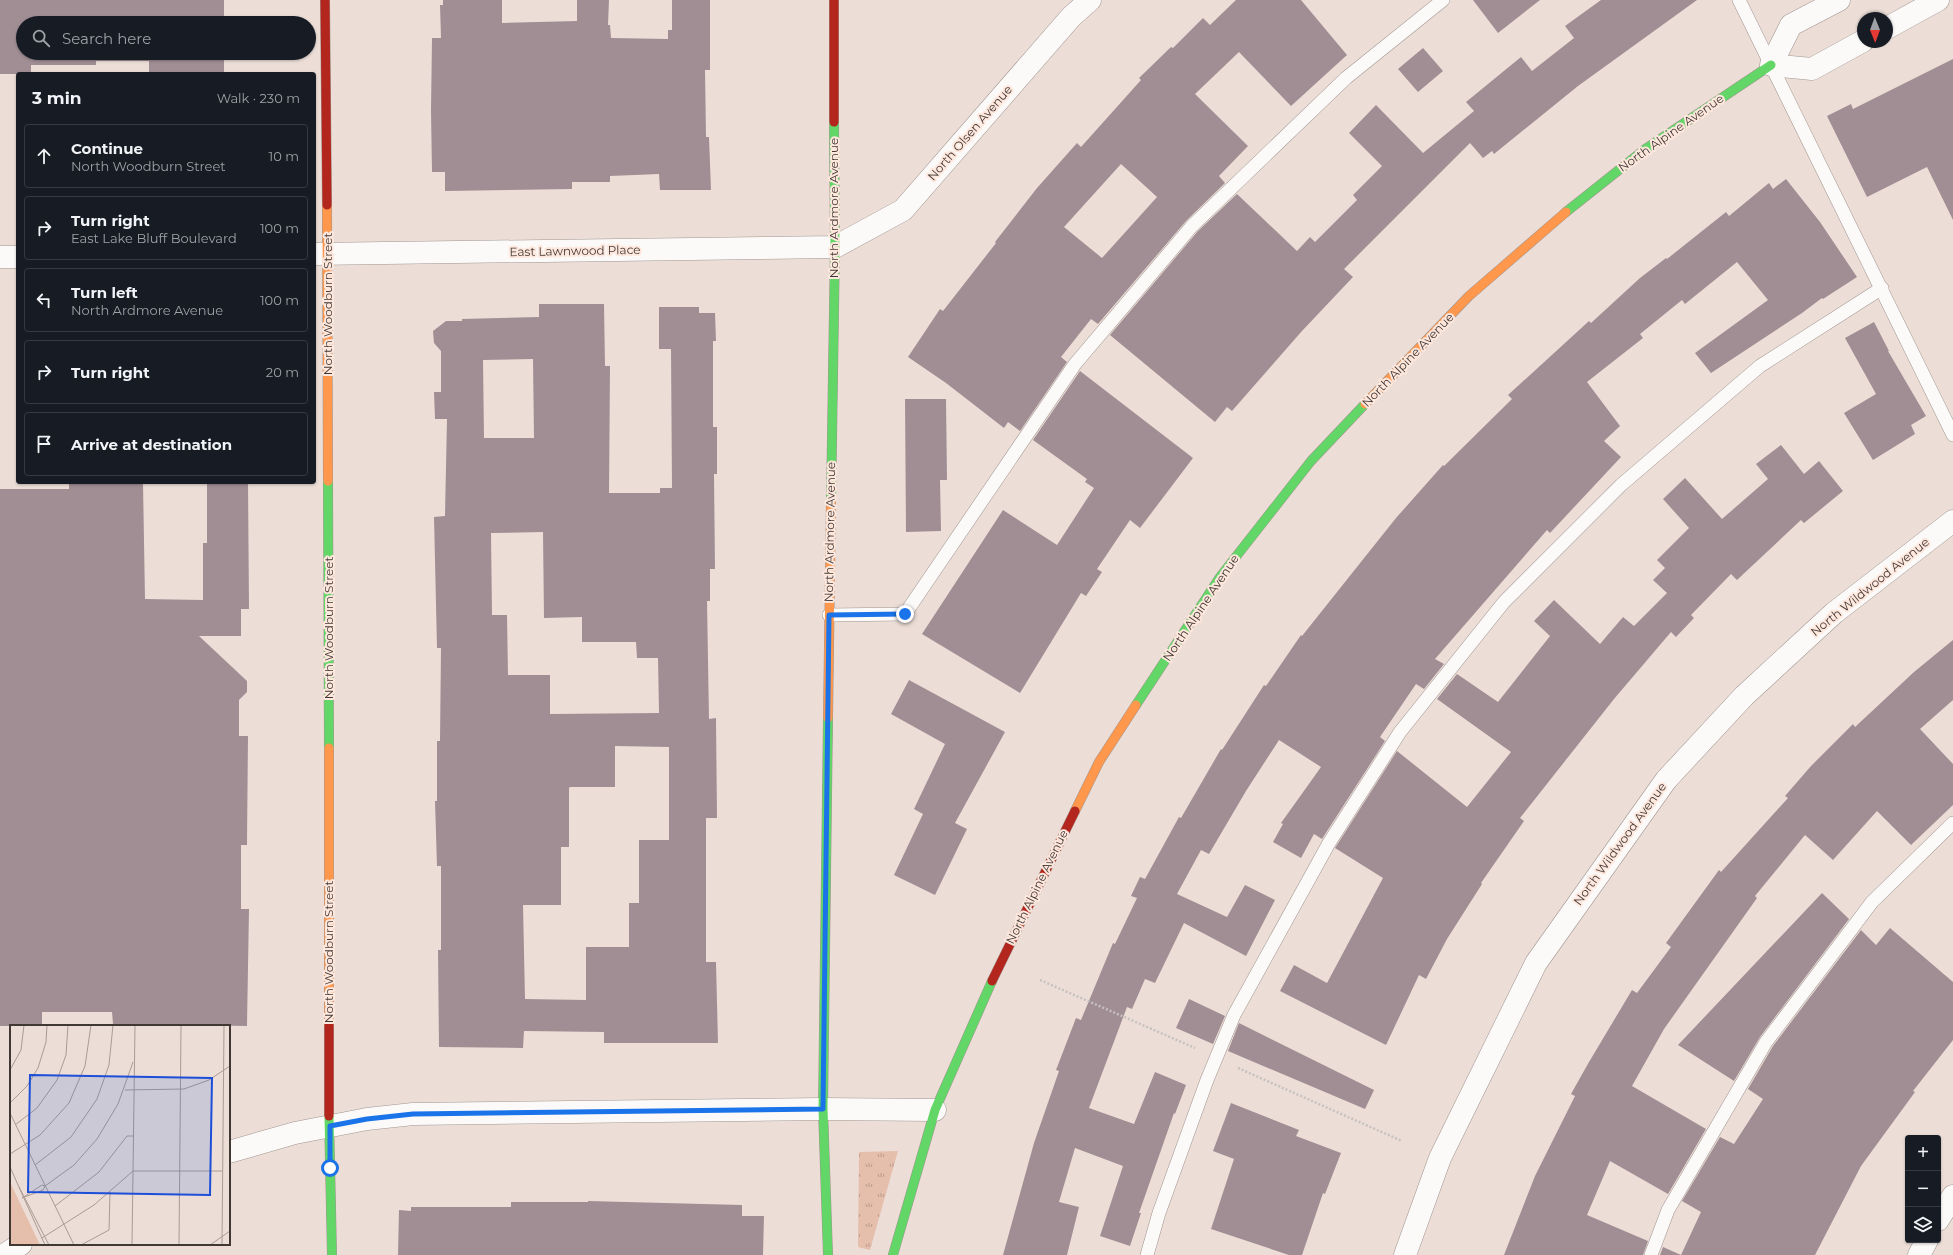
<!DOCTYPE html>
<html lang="en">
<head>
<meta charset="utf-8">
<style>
  :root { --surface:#171b24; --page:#242831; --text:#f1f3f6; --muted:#9ea1a6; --line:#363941 }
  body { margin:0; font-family:Montserrat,sans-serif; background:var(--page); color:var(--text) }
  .controls { position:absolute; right:12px; bottom:12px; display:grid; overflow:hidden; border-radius:4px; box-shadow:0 1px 3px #0004 }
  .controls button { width:36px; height:36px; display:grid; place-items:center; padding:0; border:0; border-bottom:1px solid var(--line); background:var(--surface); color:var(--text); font:20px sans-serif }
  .compass { position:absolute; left:1857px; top:12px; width:36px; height:36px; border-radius:50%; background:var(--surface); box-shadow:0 1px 3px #0004; rotate:179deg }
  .stop { position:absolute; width:12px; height:12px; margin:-9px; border:3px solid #1a73e8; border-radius:50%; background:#fff }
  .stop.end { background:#1a73e8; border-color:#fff; box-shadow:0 1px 4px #0008 }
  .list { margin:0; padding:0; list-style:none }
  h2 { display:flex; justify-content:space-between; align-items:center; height:52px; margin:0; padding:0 16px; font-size:17px }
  h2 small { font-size:13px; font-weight:400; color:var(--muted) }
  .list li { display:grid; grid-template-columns:26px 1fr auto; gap:12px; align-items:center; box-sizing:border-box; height:64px; margin:0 8px 8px; padding:0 8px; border:1px solid var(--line); border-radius:4px }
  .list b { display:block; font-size:15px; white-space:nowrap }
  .list p { margin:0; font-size:13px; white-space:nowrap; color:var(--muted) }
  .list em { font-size:13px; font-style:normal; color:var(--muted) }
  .icon { flex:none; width:22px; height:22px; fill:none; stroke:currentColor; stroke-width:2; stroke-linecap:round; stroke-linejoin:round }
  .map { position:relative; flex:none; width:1953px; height:1255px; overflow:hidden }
  .search { position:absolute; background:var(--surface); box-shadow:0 1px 3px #0004; left:16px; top:16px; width:300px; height:44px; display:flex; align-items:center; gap:10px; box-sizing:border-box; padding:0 14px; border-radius:22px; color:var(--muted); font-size:15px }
  .panel { position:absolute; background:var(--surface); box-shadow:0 1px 3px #0004; left:16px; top:72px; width:300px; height:412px; border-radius:4px }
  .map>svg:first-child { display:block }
  .grass { fill:url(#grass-tufts) }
  .building { fill:#a08e94; fill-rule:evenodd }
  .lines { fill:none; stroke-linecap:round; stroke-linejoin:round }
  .lane-casing { stroke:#a09590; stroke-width:14 }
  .street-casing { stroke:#a09590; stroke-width:23 }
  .fast-casing { stroke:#a09590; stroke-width:10 }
  .slow-casing { stroke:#a09590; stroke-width:10 }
  .jam-casing { stroke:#a09590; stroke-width:10 }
  .path { stroke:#c7c1bf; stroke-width:2.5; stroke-dasharray:2 2; stroke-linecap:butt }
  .lane { stroke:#fcfaf9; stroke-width:13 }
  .street { stroke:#fcfaf9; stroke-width:22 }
  .fast { stroke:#63d668; stroke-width:9 }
  .slow { stroke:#ff974d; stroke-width:9 }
  .jam { stroke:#b3261e; stroke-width:9 }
  .route { stroke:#1a73e8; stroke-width:5 }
  .labels { text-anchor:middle; stroke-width:4; stroke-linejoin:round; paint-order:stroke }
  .street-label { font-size:12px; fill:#423833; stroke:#fee8de }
  .inset-road { fill:none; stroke:#a89c95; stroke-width:1 }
  .view { fill:#1d4ed8; fill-opacity:0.15; stroke:#1d4ed8; stroke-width:2 }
  .inset-edge { fill:none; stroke:#423833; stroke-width:2 }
</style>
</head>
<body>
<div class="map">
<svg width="1953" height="1255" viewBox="0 0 1953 1255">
  <defs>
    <pattern id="grass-tufts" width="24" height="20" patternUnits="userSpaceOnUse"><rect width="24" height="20" fill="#e5beac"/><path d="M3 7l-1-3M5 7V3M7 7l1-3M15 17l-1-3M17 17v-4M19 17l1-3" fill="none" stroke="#bb9b8d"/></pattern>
  </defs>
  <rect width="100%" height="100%" fill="#ecded7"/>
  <path class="grass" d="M898,1151L870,1250L858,1247L859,1152Z"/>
  <g class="building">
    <path d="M0,0H224V23H23V53H224V74H149V61H96V65H31V74H0Z"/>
    <path d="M443,0H502V23L577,21V0H609L608,25H610L611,38L668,39V30H672V0H710V70H705L706,137H709L711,190H660L659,174L610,176V182H572V189L445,191V172H432L431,111L432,38H441L440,5H443Z"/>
    <path d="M1236,0H1301L1347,55L1291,106L1239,52L1195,94L1248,146L1219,176L1225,183L1186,221L1098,324L1091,319L1061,357L1067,362L1020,431L1008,422L1004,428L946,383L908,357L940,309L943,311L996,243L995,242L1037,188L1077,143L1081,147L1141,80L1139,78L1171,47L1173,48L1203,18L1210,25ZM1121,164L1157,197L1102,258L1064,227Z"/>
    <path d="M1473,0H1540L1498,33Z"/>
    <path d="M1601,0H1697L1578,86L1494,154L1492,151L1483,158L1470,143L1344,269L1353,277L1302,331L1232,411L1227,407L1215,422L1110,335L1198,231L1237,194L1297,251L1310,237L1315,242L1357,200L1353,195L1382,166L1349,133L1376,105L1423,153L1474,111L1466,102L1521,57L1532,71L1574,38L1565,26Z"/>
    <path d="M1423,48L1443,71L1418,92L1398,69Z"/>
    <path d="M1953,59V220L1927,167L1867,197L1827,116L1851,104L1853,109Z"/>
    <path d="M1786,179L1820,222L1857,277L1823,299L1822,298L1802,313L1711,373L1695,353L1768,300L1737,262L1685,304L1682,300L1640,334L1643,338L1587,382L1620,426L1604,441L1621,457L1550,533L1547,530L1435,659L1444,664L1424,689L1416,684L1380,737L1385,741L1322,839L1314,834L1301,858L1273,842L1283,824L1281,823L1321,767L1279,740L1246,791L1209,854L1201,850L1177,894L1227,917L1245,885L1275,900L1246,956L1184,923L1155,983L1145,979L1132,1009L1127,1007L1089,1108L1134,1124L1155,1072L1186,1085L1175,1114L1174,1113L1139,1213H1141L1130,1246L1100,1236L1123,1166L1075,1148L1059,1202L1079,1207L1067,1255H1003L1034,1143L1059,1071L1056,1070L1076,1018L1081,1020L1113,943L1115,944L1137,898L1131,896L1140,877L1145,879L1179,817L1181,818L1221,749L1222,750L1264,685L1266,686L1301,635L1302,636L1396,518L1443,465L1444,466L1512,399L1508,395L1589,321L1591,323L1640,278L1666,258L1667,259L1726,212L1729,216L1769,183L1773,189Z"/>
    <path d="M539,304H604L605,366H610L609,493H660V488H672L671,349H659V307H699V313H715L716,341H713V427H717V474H714L715,569H710V601H707L709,719L716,718L717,818H706V962H716L718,1043H604V1032L524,1031L523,1048L439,1047L438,950H441V866H437L435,801H437V741H440L441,648H437L434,517L445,516L447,419H435L434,392H441V351L434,343L433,331L446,321H462V319L539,317ZM533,359L534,438H484L483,360ZM543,532L544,618L582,617V642H636L637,658H658L659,713L550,714V675H508L507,615H492L491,533ZM615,746L669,747V840H639V903H629V947H586V1000L525,999L523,905H561V847H569V788L570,787H615Z"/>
    <path d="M1874,322L1889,351H1888L1926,416L1911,425L1915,434L1873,460L1844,413L1876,394L1845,338Z"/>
    <path d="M1080,371L1193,458L1140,528L1130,520L1097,569L1102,572L1086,596L1081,593L1020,693L922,634L1003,510L1057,545L1094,488L1085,482L1087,479L1033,440Z"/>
    <path d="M905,399H946L947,480H940L941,531L906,532Z"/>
    <path d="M1781,445L1804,474L1819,461L1843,491L1804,523L1801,520L1737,580L1731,574L1691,615L1694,618L1676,637L1671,632L1614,699L1520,818L1524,821L1481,883L1482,884L1447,939L1426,979L1419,975L1386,1045L1280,991L1294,965L1327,983L1383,878L1335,848L1397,751L1467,807L1511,752L1437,699L1457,674L1498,702L1550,636L1534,621L1554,600L1600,644L1623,617L1634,626L1667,593L1653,580L1665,568L1657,560L1689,528L1663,499L1685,478L1722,519L1768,479L1756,464Z"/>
    <path d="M69,482H143L145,599L203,600V543H207V483L248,482L249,609H241V636H199L247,681V692L239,700V736H248L247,845H241V909H249L247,1026L113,1024L112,1012H42V1026H0V489H69Z"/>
    <path d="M1953,640V700L1920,729L1953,764V805L1911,845L1877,811L1833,860L1805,835L1755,896L1757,898L1664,1029L1632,1086L1706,1129L1668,1194L1610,1161L1587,1215L1648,1241L1643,1255H1504L1535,1176L1575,1096L1571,1094L1589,1062L1632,990L1637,993L1671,947L1666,943L1719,870L1721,872L1788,798L1785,796L1811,766L1853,724L1855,727L1914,672Z"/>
    <path d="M909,680L1005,732L955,823L967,829L935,895L894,875L923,814L914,809L945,744L891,714Z"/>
    <path d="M1822,893L1849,919L1760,1037L1734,1081L1678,1045Z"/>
    <path d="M1890,928L1953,982V1040L1913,1091L1915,1092L1861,1166L1815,1255H1660L1663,1247L1681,1255L1701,1212L1682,1201L1720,1137L1734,1144L1763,1099L1748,1089L1773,1046L1861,930L1876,945Z"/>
    <path d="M1189,999L1225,1016L1213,1044L1176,1028Z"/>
    <path d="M1239,1023L1374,1090L1365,1109L1228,1051Z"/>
    <path d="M1231,1103L1299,1130L1296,1136L1341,1153L1325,1194L1323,1193L1302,1255H1289L1211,1229L1234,1159L1213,1151Z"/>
    <path d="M588,1201L742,1205V1216H764L763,1255H398L399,1210L411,1211V1207H511V1202H588Z"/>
  </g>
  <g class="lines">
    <g class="lane-casing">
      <g id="lane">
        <path d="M1739,0L1953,435"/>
        <path d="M829,615L905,614L1075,364L1192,226L1346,78L1443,0"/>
        <path d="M1147,1255L1159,1213L1207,1080L1234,1015L1329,843L1400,732L1504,602L1621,485L1760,366L1882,288"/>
        <path d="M1651,1255L1668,1210L1766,1042L1872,902L1953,823"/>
      </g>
    </g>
    <g class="street-casing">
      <g id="street">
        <path d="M1839,0L1791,25L1771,65L1812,69L1863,41"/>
        <path d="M1887,28L1938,0"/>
        <path d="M314,254L835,247L903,210L1071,17L1090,0"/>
        <path d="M0,257H18"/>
        <path d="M229,1152L295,1133L367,1119L413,1114L823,1109L935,1110"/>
        <path d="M1938,1220L1953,1196"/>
        <path d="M4,1255L21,1244"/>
        <path d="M1405,1255L1440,1158L1536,963L1666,780L1744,696L1834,613L1953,521"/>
        <path d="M1919,1255L1927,1240"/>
      </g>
    </g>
    <g class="fast-casing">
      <g id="fast">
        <path d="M1566,212L1644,150L1771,65"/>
        <path d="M328,481L329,748"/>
        <path d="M831,501L835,247L834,122"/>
        <path d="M1136,705L1220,577L1311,461L1365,404"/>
        <path d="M329,1116L332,1255"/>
        <path d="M828,1255L823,1109L828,718"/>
        <path d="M893,1255L935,1110L992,981"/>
      </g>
    </g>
    <g class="slow-casing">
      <g id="slow">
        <path d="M327,205L328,481"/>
        <path d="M1365,404L1469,296L1566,212"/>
        <path d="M828,718L831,501"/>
        <path d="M329,748V1025"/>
        <path d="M1075,811L1099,762L1136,705"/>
      </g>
    </g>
    <g class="jam-casing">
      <g id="jam">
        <path d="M325,0L327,205"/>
        <path d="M834,0V122"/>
        <path d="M992,981L1075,811"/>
        <path d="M329,1025V1116"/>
      </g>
    </g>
    <g class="path">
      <path d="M1040,980L1195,1048"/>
      <path d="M1238,1068L1402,1141"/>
    </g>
    <use href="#lane" class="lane"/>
    <use href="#street" class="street"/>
    <use href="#fast" class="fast"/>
    <use href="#slow" class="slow"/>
    <use href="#jam" class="jam"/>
  </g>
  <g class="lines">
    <path class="route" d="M330,1168V1126L367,1119L413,1114L823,1109L829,615L905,614"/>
  </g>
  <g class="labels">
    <g class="street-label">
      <text transform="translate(970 133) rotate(-49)" y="4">North Olsen Avenue</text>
      <text transform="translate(1671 133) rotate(-35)" y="4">North Alpine Avenue</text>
      <text transform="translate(834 208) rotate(-90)" y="4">North Ardmore Avenue</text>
      <text transform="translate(575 251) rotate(-1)" y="4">East Lawnwood Place</text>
      <text transform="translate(328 304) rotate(-90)" y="4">North Woodburn Street</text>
      <text transform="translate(1408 360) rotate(-46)" y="4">North Alpine Avenue</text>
      <text transform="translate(830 532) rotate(-89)" y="4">North Ardmore Avenue</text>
      <text transform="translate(1870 587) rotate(-39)" y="4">North Wildwood Avenue</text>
      <text transform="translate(1201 608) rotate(-56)" y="4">North Alpine Avenue</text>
      <text transform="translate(329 628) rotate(-90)" y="4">North Woodburn Street</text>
      <text transform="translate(1620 844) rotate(-54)" y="4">North Wildwood Avenue</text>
      <text transform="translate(1037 887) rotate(-64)" y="4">North Alpine Avenue</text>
      <text transform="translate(329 952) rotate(-90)" y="4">North Woodburn Street</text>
    </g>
  </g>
  <g transform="translate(10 1025)">
    <rect width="220" height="220" fill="#ecded7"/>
    <path d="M0,157L30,220H0Z" fill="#e5beac"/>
    <path class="inset-road" d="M0,45L11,25L14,0M115,65L174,64L199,55L220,41M0,78L17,61L28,43L36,17L37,0M0,88L64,220M5,100L27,83L47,55L56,30L58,0M0,129L30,110L59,78L75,41L81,0M25,140L61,112L87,74L99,40L103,0M0,142L35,220M32,160L35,161L33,165L12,173ZM35,161L64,140L87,114L108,79L123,37M9,162L39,220M45,181L89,147L117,111H124M32,213L84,180L123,146H212M71,220L99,205L100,167M122,220L125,0M169,220L171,0M200,220L220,206M212,220L214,0"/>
    <path class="view" d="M20,50L202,53L200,170L18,167Z"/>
    <rect width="220" height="220" class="inset-edge"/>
  </g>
</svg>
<div class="controls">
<button>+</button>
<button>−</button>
<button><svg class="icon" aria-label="layers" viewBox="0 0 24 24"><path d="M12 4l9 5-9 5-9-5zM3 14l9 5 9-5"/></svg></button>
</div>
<svg class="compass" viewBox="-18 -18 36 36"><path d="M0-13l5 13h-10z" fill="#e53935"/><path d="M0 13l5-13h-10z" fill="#9ea1a6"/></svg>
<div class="stop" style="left:330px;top:1168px"></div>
<div class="stop end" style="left:905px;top:614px"></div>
<div class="search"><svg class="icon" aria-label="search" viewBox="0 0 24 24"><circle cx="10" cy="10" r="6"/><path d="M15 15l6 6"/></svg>Search here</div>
<section class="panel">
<h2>3 min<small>Walk · 230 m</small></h2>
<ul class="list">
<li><svg class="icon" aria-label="ahead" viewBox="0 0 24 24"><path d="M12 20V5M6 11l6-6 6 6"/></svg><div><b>Continue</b><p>North Woodburn Street</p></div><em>10 m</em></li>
<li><svg class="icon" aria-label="right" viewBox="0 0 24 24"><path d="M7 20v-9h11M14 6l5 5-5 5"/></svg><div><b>Turn right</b><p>East Lake Bluff Boulevard</p></div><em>100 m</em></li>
<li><svg class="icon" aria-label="left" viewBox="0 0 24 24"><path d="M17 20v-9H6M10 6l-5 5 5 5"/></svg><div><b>Turn left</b><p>North Ardmore Avenue</p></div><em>100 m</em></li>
<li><svg class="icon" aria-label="right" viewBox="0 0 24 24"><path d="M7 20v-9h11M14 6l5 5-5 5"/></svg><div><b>Turn right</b></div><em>20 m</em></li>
<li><svg class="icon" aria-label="arrive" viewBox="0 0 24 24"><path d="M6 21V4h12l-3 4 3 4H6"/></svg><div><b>Arrive at destination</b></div></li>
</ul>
</section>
</div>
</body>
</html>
